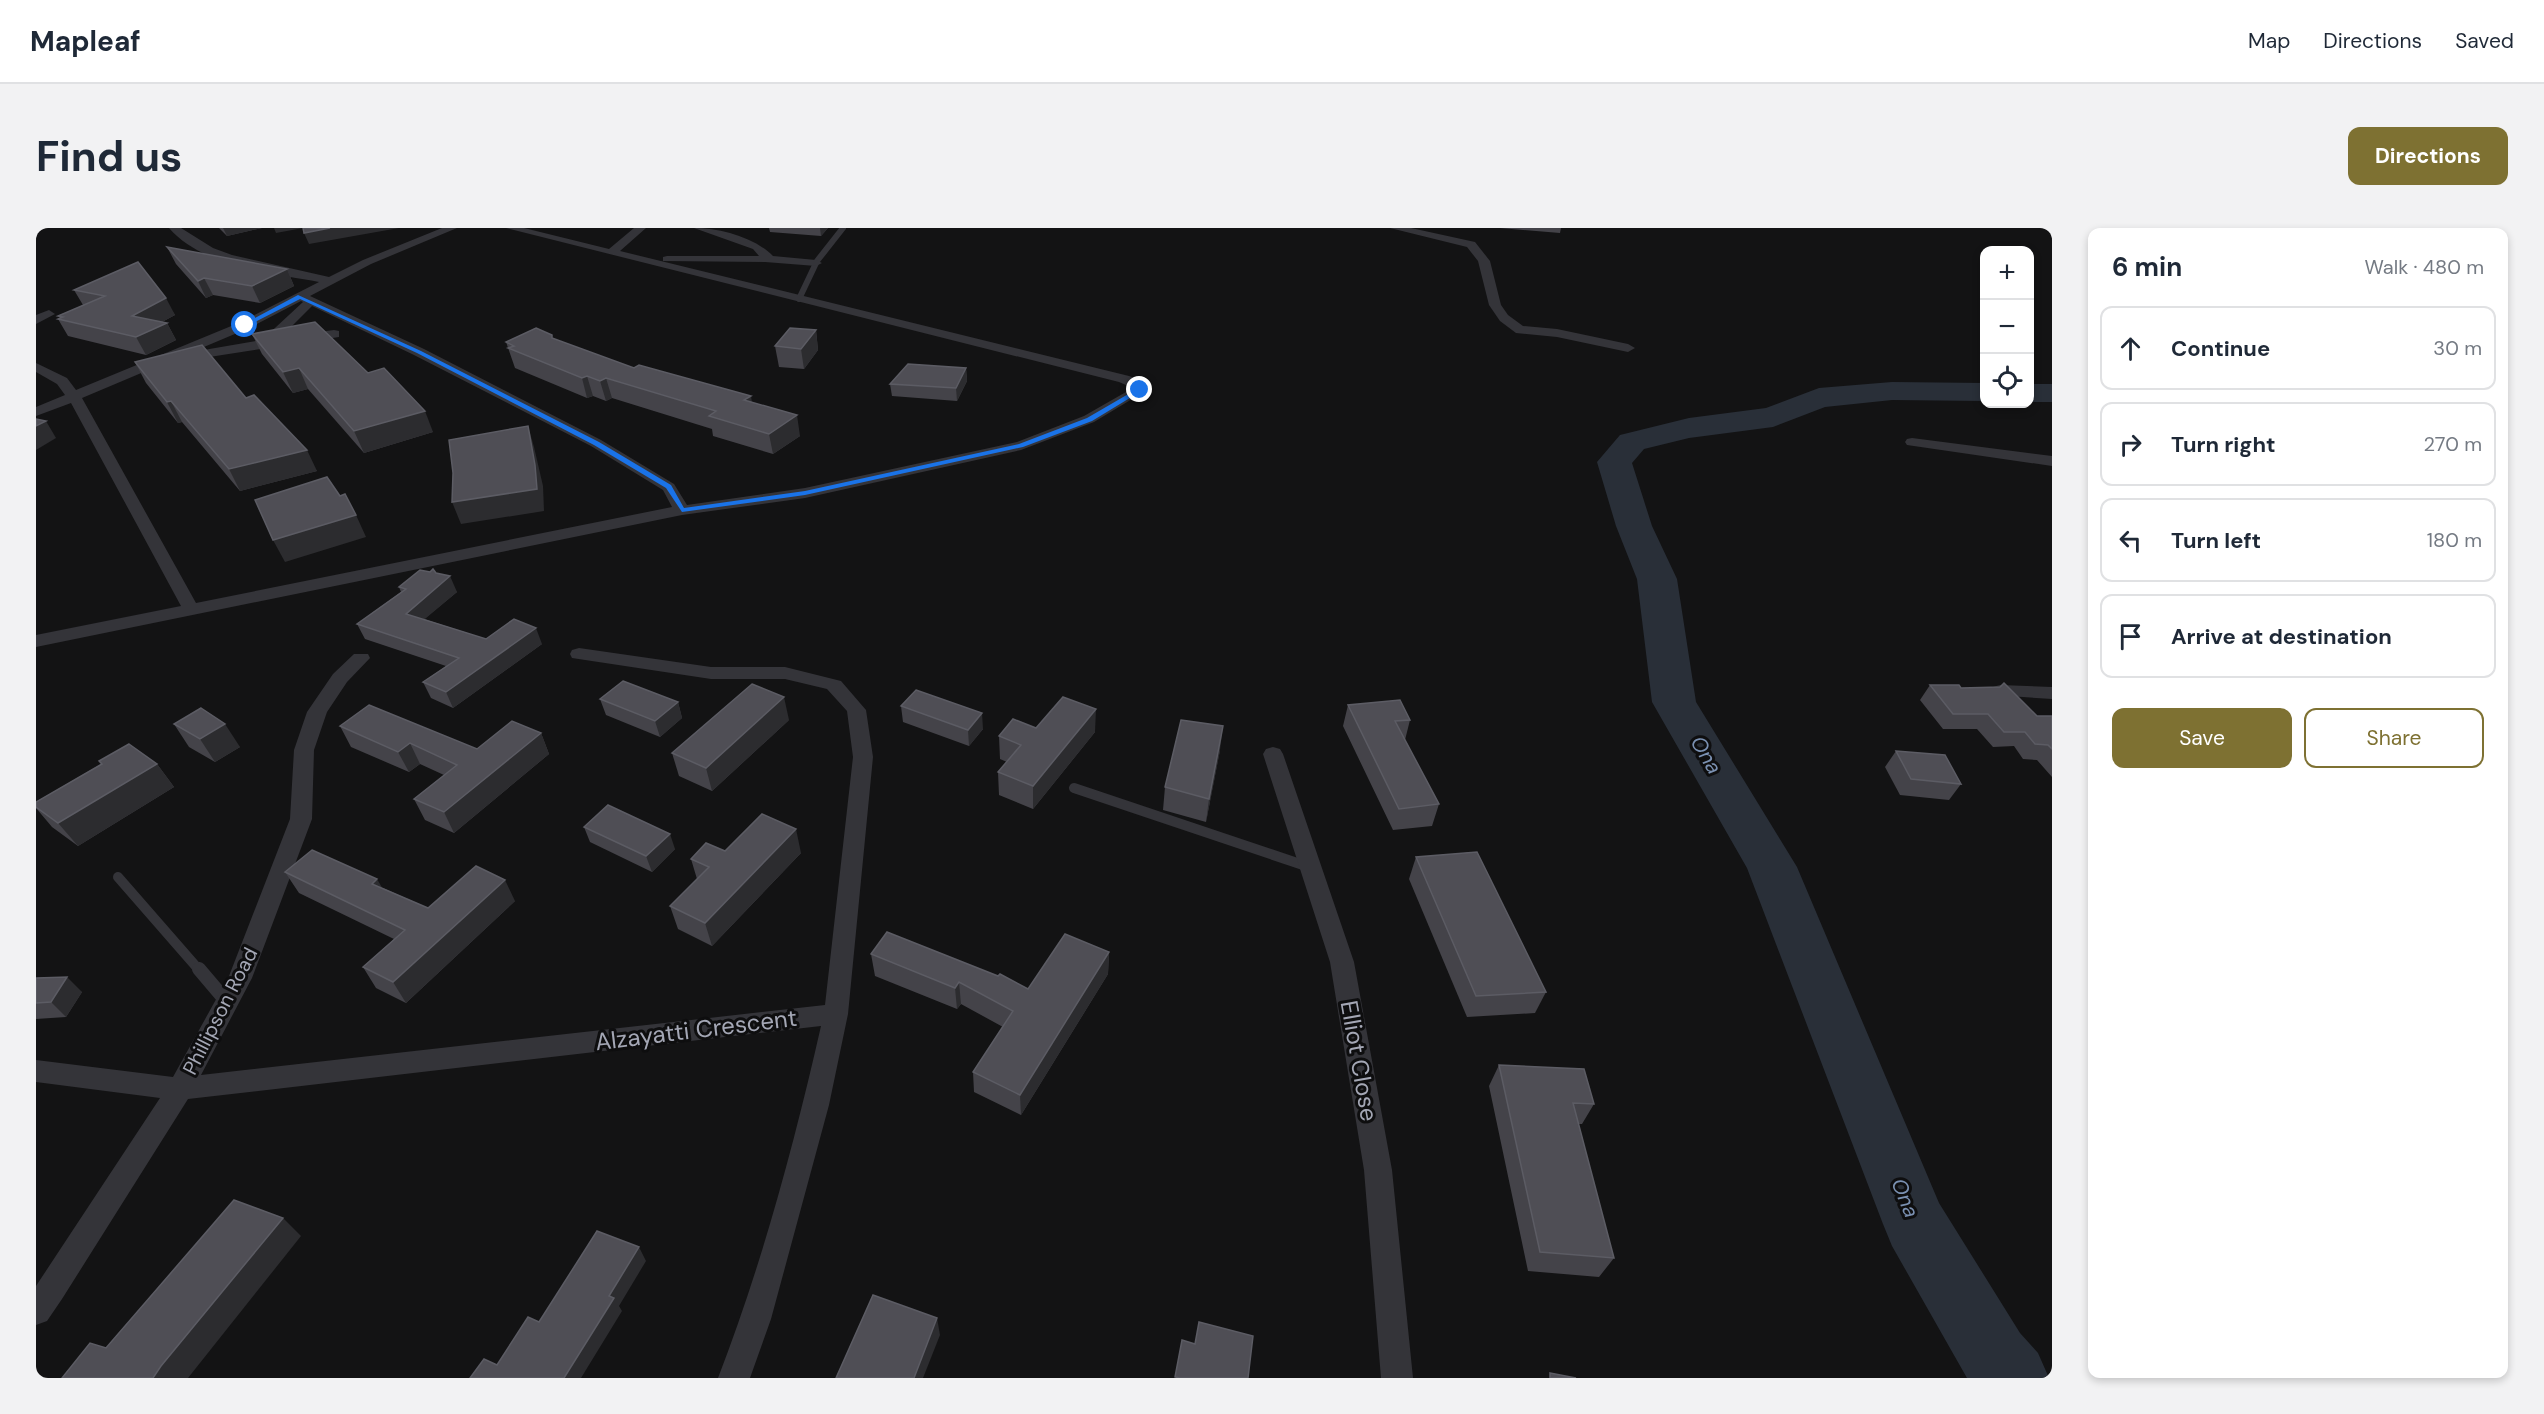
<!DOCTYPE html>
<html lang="en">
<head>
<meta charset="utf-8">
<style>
  :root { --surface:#fff; --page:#f2f2f3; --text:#1f2937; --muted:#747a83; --line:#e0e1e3; --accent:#7e7132 }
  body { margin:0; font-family:"DM Sans",sans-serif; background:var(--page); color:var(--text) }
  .controls { position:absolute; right:18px; top:18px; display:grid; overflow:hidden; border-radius:12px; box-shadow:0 3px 9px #0003 }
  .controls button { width:54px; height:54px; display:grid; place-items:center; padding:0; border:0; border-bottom:2px solid var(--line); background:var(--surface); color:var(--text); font:30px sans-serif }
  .stop { position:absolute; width:18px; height:18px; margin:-14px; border:4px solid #1a73e8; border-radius:50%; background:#fff }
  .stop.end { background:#1a73e8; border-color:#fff; box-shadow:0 2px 6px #0008 }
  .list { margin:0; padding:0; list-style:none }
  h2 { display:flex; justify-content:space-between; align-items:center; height:78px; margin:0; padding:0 24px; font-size:26px }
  h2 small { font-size:20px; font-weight:400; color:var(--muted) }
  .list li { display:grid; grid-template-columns:39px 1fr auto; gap:18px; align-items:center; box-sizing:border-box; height:84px; margin:0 12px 12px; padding:0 12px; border:2px solid var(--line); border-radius:12px }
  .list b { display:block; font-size:22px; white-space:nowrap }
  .list em { font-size:20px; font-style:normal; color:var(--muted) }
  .actions { display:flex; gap:12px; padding:18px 24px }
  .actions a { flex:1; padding:14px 0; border:2px solid var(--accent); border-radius:12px; text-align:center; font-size:21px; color:var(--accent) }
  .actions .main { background:var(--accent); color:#fff }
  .icon { flex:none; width:33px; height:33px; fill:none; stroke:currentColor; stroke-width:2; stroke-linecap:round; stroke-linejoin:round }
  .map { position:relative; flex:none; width:2016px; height:1150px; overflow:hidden; border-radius:12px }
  header { display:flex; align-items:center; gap:36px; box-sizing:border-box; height:84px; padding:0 30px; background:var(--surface); border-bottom:2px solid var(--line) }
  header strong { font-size:28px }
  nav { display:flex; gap:33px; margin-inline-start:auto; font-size:21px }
  .intro { display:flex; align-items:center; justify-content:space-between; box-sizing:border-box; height:144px; padding:0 36px }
  h1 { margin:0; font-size:42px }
  .button { padding:15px 27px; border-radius:12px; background:var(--accent); color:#fff; font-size:21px; font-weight:700 }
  main { display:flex; gap:36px; padding:0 36px }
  aside { flex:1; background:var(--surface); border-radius:12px; box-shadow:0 3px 9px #0003 }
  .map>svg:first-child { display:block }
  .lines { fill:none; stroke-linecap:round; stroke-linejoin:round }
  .river { fill:#292f38; fill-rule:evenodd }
  .lane-far2 { stroke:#343439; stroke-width:6 }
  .lane-far1 { stroke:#343439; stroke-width:10 }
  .lane { stroke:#343439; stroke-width:14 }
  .street { fill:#343439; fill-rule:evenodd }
  .wall { fill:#444349 }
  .shaded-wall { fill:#2c2c2f }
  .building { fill:#4f4e55; stroke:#5c5c64; stroke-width:1.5 }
  .route { fill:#1a73e8 }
  .labels { text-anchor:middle; stroke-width:6; stroke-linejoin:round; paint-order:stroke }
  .street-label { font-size:20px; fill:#a4a7b5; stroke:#0e0e0f }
  .water-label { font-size:21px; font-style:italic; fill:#7a90b1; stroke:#0e0e0f }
  .near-street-label { font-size:24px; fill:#a4a7b5; stroke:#0e0e0f }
</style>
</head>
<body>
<header>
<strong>Mapleaf</strong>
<nav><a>Map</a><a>Directions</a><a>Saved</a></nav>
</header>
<div class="intro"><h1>Find us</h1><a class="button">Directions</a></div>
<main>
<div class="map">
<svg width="2016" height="1150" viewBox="0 0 2016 1150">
  <rect width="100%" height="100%" fill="#131314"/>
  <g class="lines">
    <g class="river">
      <path d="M1856,154L1948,155V173L1856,172L1789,179L1737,199L1653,210L1608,221L1596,235L1616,298L1641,351L1660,474L1761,639L1903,975L1984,1105L2002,1125L2013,1150H1931L1856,1018L1847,996L1711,640L1616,474L1601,351L1580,298L1561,234L1584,207L1653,190L1730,180L1783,160Z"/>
      <rect x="1994" y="156" width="22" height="18"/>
    </g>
    <path class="lane-far2" d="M763,71L781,33L807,0"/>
    <g class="lane-far1">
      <path d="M1038,560L1273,639"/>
      <path d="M82,649L164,743"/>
    </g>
    <path class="lane" d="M163,741L191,774"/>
    <g class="street">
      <path d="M133,0H145L177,20L196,27L293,49L327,32L406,0H421L335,36L274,68L388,121L565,212L638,256L651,277L769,260L981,214L1048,188L1097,160L1083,154L470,0H488L573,21L598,0H610L584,23L1093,148L1107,153L1111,162L1058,194L985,222L769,270L646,287L0,419V407L145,378L35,175L0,188V179L29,167L21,156L0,144V135L31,150L40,162L205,94L283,54C235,45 167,39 133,0ZM265,73L267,74L226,112L156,124L213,100ZM276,78L378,127L555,218L627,262L636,279L160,375L46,170L148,127L154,132L303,109V103L298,102L245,109Z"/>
      <path d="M658,0C684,0 718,9 737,28L780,32L786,35L780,38L729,34L627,33V29L631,28H723L717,21Z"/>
      <path d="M1354,0H1375L1439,14L1454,33L1465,77L1472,87L1487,98L1521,101L1592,116L1599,120L1592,124L1521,109L1480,105L1464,93L1453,77L1442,33L1431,19Z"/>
      <path d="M13,82L19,86L0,96V87Z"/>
      <path d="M1876,210L2016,228V238L1871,217L1869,214L1871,211Z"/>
      <path d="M543,420L675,439H749L805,453L830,482L837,529L812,786L793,877L735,1091L714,1150H682C726,1036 758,917 785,798L152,871L26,1071L11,1093L0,1097V1058L124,870L0,854V832L137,849L193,748L254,591L258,522L271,484L297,446L318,426H332L334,430L311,454L291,484L278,522L276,591L216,750L165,847L789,777L817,529L811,483L791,461L749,451H675L536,430L534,426L536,422Z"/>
      <path d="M1964,457L2016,459V471L1957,467L1954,463L1957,459Z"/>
      <path d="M1237,519L1244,521L1247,526L1318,734L1356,942L1377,1150H1345L1328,942L1294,734L1227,526L1230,521Z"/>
    </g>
  </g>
  <g class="wall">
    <path d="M183,0H226L191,8Z"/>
    <path d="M719,0H792L785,8L734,4L733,0Z"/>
    <path d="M1464,0H1525L1524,5Z"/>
    <path d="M131,19L251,41L258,58L224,75L177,67L170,70L140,36Z"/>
    <path d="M102,34L139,87L126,94L131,95L140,112L110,127L32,108L22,91L24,90L22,88L47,77L38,62Z"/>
    <path d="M780,102L782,122L768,141L743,139L739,118Z"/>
    <path d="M216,106L332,145L397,204L328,225L272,161L257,165L226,126Z"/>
    <path d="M518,111L598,140L716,174L764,208L737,226L677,208L676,201L576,170L570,173L557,168L551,170L479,140L470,114Z"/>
    <path d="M99,134L210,170L281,243L204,263L146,194L142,195L110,155Z"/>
    <path d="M930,140L931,153L921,173L856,168L854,156Z"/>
    <path d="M400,345L421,364L388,391L450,411L506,416L417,480L395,470L387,454L410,438L329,411L321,396L365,364L363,359Z"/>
    <path d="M1894,457L1925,460L2001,488H2016V549L2001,532L1987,531L1978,518L1957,519L1941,501H1907L1884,472Z"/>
    <path d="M564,471L642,474L646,490L624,509L570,487Z"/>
    <path d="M1312,477L1374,492L1369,512L1403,576L1396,598L1357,602L1307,498Z"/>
    <path d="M865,478L947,501L933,518L867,494Z"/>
    <path d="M753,492L676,563L643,548L636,525Z"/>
    <path d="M138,496L204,519L179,534L153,519Z"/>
    <path d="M304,498L441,521L505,505L513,526L418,605L389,592L378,571L408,547L384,536L373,544L315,519Z"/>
    <path d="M1000,500L1059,504L997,581L963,567L962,544L971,534L964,531L963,508Z"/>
    <path d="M1184,522L1170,594L1127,582L1129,559Z"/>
    <path d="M1860,523L1925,556L1913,572L1864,567L1849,539Z"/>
    <path d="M63,533L121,536L138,559L42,618L16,599L0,580V574L65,536Z"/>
    <path d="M548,599L639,621L616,644L554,614Z"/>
    <path d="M689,623L765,625L676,718L642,701L634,678L661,651L655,631Z"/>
    <path d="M1380,629L1510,764L1499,785L1431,789L1373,651Z"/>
    <path d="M249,644L347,660L392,680L479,673L370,775L340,760L327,739L358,711L263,665Z"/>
    <path d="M1073,724L1072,746L985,887L938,864L937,844L967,799L925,776L921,781L839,748L835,726L992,761Z"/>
    <path d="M0,750L46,764L30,789L0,791Z"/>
    <path d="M1463,837L1558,876L1546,896H1542L1578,1030L1563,1049L1492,1043L1453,858Z"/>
  </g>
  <g class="shaded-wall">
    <path d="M187,0H226L191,8Z"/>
    <path d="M238,0H267L240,5Z"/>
    <path d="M294,0H363L273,16L268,5Z"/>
    <path d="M784,0H792L785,8Z"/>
    <path d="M251,41L258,58L224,75L216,58Z"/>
    <path d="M168,50L177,67L170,70L162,53Z"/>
    <path d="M130,70L139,87L105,105L96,88Z"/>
    <path d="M131,95L140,112L110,127L100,109Z"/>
    <path d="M780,102L782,122L768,141L765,121Z"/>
    <path d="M263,140L272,161L257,165L247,144Z"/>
    <path d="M930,140L931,153L921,173L920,160Z"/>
    <path d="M551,148L557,168L551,170L546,150Z"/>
    <path d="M570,150L576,170L570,173L564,153Z"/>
    <path d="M715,168L718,188L708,172Z"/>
    <path d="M135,173L146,194L142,195L131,174Z"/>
    <path d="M389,183L397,204L328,225L318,203Z"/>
    <path d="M761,187L764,208L737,226L733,206Z"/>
    <path d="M10,193L20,210L0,222V198Z"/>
    <path d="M492,198L498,219L507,258L508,283L425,296L416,274Z"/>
    <path d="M271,222L281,243L204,263L193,241Z"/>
    <path d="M320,287L330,309L249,334L237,312Z"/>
    <path d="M414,348L421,364L377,401L370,386Z"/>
    <path d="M500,400L506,416L417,480L410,464Z"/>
    <path d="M748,469L753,492L676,563L670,540Z"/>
    <path d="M642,474L646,490L624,509L619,493Z"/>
    <path d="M1060,481L1059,504L997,581V558Z"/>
    <path d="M946,485L947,501L933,518L932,502Z"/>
    <path d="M189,496L204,519L179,534L164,511Z"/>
    <path d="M1187,498L1184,522L1170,594L1173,571Z"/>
    <path d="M505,505L513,526L418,605L408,584Z"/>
    <path d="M374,515L384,536L373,544L362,524Z"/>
    <path d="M121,536L138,559L42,618L22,595Z"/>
    <path d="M760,601L765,625L676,718L669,695Z"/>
    <path d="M634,606L639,621L616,644L610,628Z"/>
    <path d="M341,651L354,673L336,656Z"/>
    <path d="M469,652L479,673L370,775L357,754Z"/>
    <path d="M1073,724L1072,746L985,887L984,867Z"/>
    <path d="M31,749L46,764L30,789L15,774Z"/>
    <path d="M923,754L925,776L921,781L919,760Z"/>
    <path d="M247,990L265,1008L152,1150H117L125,1138Z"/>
    <path d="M603,1019L610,1033L583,1078L586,1083L545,1150H528L573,1068Z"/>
    <path d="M901,1090L904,1107L887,1150H878Z"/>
  </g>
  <g class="building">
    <path d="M267,0H294L268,5Z"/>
    <path d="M131,19L251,41L216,58L168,50L162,53Z"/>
    <path d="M102,34L130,70L96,88L131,95L100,109L22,91L27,89L22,88L69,68L38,62Z"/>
    <path d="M279,94L332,145L348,140L389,183L318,203L263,140L247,144L216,106Z"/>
    <path d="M500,100L516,107V110L598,140L603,137L715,168L708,172L761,187L733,206L673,188L680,183L570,150L564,153L551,148L546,150L472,120L478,118L470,114Z"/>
    <path d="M754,100L780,102L765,121L739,118Z"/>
    <path d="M166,117L210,170L218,167L271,222L193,241L135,173L131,174L99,134Z"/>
    <path d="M872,136L930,140L920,160L854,156Z"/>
    <path d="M0,191L10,193L0,198Z"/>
    <path d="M492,198L499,237L501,261L416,274L417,245L413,212Z"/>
    <path d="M291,249L304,268L309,266L320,287L237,312L219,272Z"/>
    <path d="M397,341L400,345L414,348L370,386L450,411L478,391L500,400L410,464L387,454L423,430L321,396L370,361L363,359L384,342L394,344Z"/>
    <path d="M587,453L642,474L619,493L564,471Z"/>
    <path d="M1968,455L2001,488H2016V521L2012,517L1999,516L1989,504H1968L1952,486H1917L1894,457H1923L1925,460L1964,459Z"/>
    <path d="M716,456L748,469L670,540L636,525Z"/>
    <path d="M880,462L946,485L932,502L865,478Z"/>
    <path d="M1027,469L1060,481L997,558L962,544L985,517L963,508L977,491L1000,500Z"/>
    <path d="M1364,472L1374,492L1359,493L1403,576L1363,581L1312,477Z"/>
    <path d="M333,477L441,521L476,493L505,505L408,584L378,571L421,537L374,515L362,524L304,498Z"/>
    <path d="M165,480L189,496L164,511L138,496Z"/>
    <path d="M1145,492L1187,498L1173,571L1129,559Z"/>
    <path d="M93,516L121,536L22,595L0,579V574L66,536L63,533Z"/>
    <path d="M1860,523L1909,527L1925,556L1875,551Z"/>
    <path d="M572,577L634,606L610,628L548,599Z"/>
    <path d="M726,586L760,601L669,695L634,678L673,639L655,631L670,615L689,623Z"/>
    <path d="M276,622L341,651L336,656L392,680L440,638L469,652L357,754L327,739L369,702L249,644Z"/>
    <path d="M1441,624L1510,764L1440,768L1380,629Z"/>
    <path d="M851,704L962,748L964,746L992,761L1029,706L1073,724L984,867L937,844L977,783L923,754L919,760L835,726Z"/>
    <path d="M31,749L15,774L0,775V750Z"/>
    <path d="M1463,837L1548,841L1558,876L1537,875L1578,1030L1504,1024Z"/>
    <path d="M198,972L247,990L125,1138L117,1150H26L54,1115L70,1120Z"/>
    <path d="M561,1003L603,1019L573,1068L578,1070L528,1150H434L448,1131L461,1137L492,1089L503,1094Z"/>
    <path d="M837,1067L901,1090L878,1150H800Z"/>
    <path d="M1163,1094L1217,1108L1212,1150H1144L1139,1149L1146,1112L1159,1116Z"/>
    <path d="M1514,1145L1540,1150H1514Z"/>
  </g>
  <path class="route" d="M262,67L385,123L563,214L635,257L648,280L769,263L983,216L1051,190L1101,161L1107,162L1056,193L987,219L769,267L646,284L630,260L558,217L381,125L264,71L211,98L206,97Z"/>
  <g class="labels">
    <g class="street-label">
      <text transform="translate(184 783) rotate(-63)" y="7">Phillipson Road</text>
    </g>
    <g class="water-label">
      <text transform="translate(1670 527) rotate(59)" y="7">Ona</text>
      <text transform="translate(1869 970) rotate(68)" y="7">Ona</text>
    </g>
    <g class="near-street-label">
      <text transform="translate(660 802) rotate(-7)" y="8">Alzayatti Crescent</text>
      <text transform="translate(1323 833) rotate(80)" y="8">Elliot Close</text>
    </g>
  </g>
</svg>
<div class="controls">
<button>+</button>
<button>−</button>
<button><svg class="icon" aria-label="locate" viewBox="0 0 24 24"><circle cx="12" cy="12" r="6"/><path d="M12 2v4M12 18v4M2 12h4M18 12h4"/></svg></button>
</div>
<div class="stop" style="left:209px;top:97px"></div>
<div class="stop end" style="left:1104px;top:162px"></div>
</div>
<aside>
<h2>6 min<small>Walk · 480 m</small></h2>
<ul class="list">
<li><svg class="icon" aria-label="ahead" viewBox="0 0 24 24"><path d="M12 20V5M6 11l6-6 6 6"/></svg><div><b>Continue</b></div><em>30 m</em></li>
<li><svg class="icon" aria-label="right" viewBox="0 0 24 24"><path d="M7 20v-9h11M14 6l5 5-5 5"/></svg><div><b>Turn right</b></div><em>270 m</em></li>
<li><svg class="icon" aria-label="left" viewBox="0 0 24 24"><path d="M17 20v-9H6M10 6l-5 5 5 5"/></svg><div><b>Turn left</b></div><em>180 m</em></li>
<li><svg class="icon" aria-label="arrive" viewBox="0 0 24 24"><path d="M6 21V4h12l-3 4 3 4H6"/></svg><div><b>Arrive at destination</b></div></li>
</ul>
<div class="actions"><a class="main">Save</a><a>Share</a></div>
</aside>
</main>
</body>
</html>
